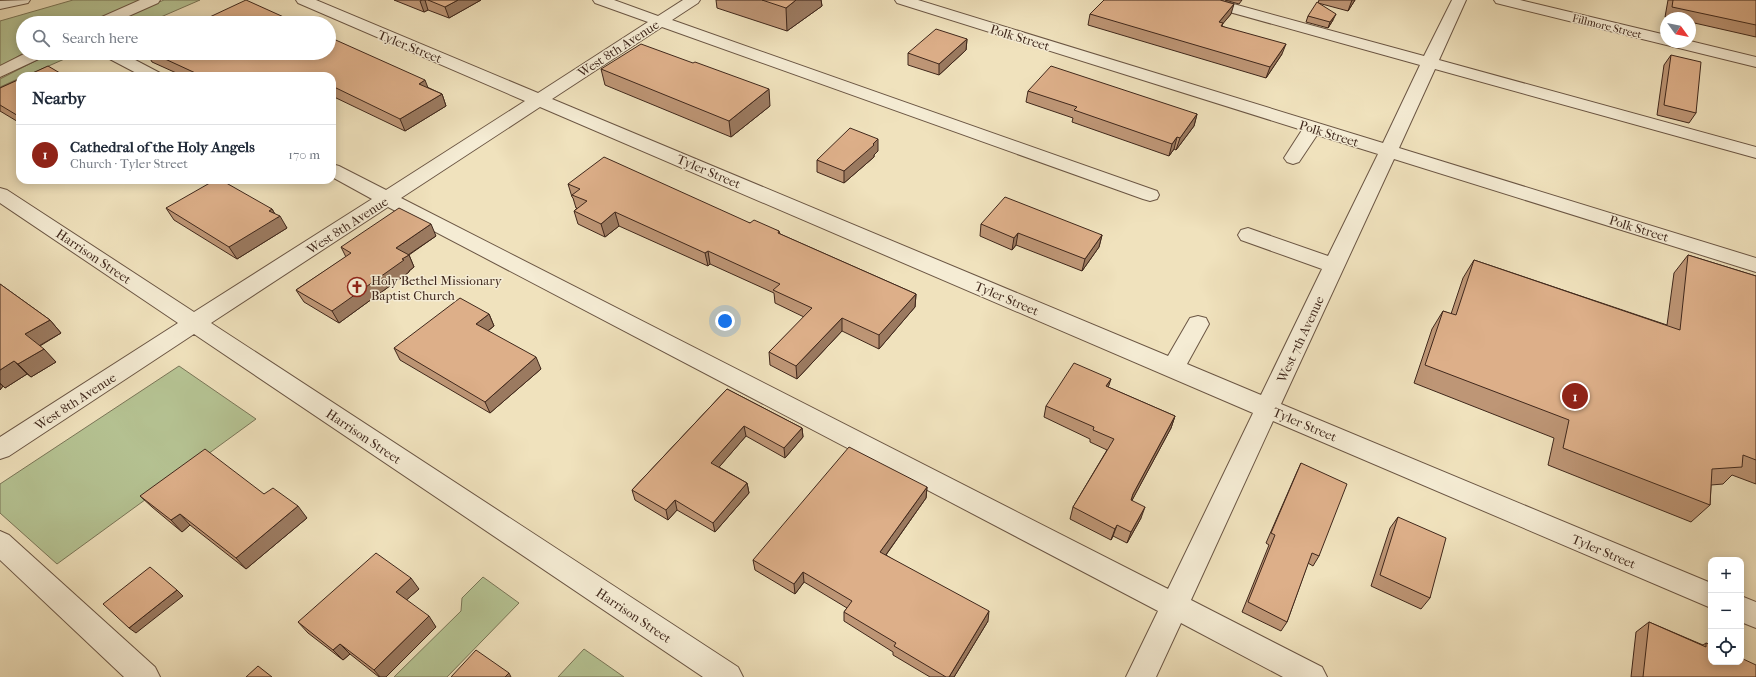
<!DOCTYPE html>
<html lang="en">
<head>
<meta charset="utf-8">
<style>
  :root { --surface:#fff; --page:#f2f2f3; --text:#1f2937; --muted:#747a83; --line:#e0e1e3; --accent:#8f2418 }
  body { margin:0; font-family:"IM FELL French Canon",serif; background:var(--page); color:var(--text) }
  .controls { position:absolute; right:12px; bottom:12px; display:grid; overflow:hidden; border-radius:8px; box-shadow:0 2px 10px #0003 }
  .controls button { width:36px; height:36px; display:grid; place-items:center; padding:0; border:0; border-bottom:1px solid var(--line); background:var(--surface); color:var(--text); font:20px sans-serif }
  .compass { position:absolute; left:1660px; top:12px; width:36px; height:36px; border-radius:50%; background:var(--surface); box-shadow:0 2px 10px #0003; rotate:123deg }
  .you { position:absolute; left:725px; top:321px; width:14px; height:14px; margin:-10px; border:3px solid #fff; border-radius:50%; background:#1a73e8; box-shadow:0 0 0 6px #1a73e833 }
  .badge { display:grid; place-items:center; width:26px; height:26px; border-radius:50%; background:var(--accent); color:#fff; font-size:13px; font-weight:700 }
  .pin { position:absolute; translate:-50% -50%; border:2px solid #fff; box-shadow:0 1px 4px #0006 }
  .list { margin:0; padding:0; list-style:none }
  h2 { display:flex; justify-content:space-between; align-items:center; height:52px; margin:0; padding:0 16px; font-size:17px }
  h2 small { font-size:13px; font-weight:400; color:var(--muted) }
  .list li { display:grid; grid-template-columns:26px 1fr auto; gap:12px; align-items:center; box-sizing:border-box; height:60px; padding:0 16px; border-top:1px solid var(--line) }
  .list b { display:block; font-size:15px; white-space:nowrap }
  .list p { margin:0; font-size:13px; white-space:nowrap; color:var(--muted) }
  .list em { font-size:13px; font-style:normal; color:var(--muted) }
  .icon { flex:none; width:22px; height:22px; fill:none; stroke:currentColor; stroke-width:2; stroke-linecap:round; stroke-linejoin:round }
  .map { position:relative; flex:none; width:1756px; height:677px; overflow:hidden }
  .search { position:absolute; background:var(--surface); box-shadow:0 2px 10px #0003; left:16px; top:16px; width:320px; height:44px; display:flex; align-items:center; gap:10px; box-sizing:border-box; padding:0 14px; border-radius:22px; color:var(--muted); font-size:15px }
  .panel { position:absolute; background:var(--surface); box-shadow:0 2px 10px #0003; left:16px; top:72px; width:320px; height:112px; border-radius:12px }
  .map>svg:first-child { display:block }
  .green { fill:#b6c494; stroke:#7a7658 }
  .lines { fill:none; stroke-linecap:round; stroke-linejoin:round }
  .minor-casing { stroke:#6b5644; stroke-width:2 }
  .minor { fill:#f5ecd4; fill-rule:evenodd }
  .wall { fill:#be9676; stroke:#3f271b }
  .shaded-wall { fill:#9b7a60; stroke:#3f271b }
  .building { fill:#ddaf89; stroke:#3f271b }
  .labels { text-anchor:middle; stroke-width:3; stroke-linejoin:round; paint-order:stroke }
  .far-street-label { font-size:11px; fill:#3f271b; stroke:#f5ecd4 }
  .street-label { font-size:13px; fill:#3f271b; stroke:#f5ecd4 }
  .poi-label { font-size:13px; fill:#3f271b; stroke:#f5ecd4; text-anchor:start }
</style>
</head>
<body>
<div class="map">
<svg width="1756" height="677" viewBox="0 0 1756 677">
  <rect width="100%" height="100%" fill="#f0e2bd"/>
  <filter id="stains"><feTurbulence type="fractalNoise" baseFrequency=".005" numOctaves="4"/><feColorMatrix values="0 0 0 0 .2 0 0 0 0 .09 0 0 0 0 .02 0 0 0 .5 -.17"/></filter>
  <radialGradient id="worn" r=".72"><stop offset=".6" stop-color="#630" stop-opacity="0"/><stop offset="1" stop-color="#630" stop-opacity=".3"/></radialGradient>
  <g class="green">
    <path d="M73,0H143L89,23H23L24,53L0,67V21Z"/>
    <path d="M164,0H200L147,23H109Z"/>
    <path d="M51,53H78L26,76H20V78L0,87V79Z"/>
    <path d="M179,366L256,419L57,564L0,513V484Z"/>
    <path d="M483,577L519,603L447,677H394L461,611L462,598Z"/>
    <path d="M584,649L624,677H558Z"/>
  </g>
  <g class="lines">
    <g class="minor-casing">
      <g id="minor">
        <path d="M30,0L28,3L0,9V1Z"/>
        <path d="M140,0H160L158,3L113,23H92L95,20Z"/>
        <path d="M296,0H316L538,93L648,22L595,3L593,0H614L658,16L683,0H700L698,3L672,20L1157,191L1159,195L1157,199L1150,201L1143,199L662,27L552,99L1168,356L1190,318L1198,316L1206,318L1209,324L1187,364L1261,395L1322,269L1241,240L1238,235L1241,230L1248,228L1328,256L1378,154L1317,135L1299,162L1293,164L1287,162L1284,158L1302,130L897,3L895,0H918L1383,143L1420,65L1197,3L1195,0H1219L1424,56L1452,0H1466L1439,60L1756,147V158L1435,69L1399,148L1756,258V272L1394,159L1281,404L1711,583V608L1273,421L1191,600L1322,667L1327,677H1283L1181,623L1156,677H1126L1158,611L388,207L211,323L738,667L743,677H703L194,334L9,456L0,459V437L178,323L0,203V188L7,190L194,312L372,199L332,177V164L339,166L386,190L525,101L298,3ZM540,107L1253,413L1168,589L401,198Z"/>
        <path d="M1494,0H1520L1666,35V42L1690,41L1756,57V67L1496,3Z"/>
        <path d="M26,53H47L45,56L0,77V66Z"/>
        <path d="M102,53H122L160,73L162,76H142L104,56Z"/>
        <path d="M0,531L9,535L155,667L160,677H124L0,560Z"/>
        <path d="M1741,596L1756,602V628L1741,622Z"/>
      </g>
    </g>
    <use href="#minor" class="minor"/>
  </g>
  <g class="wall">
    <path d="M394,0H481L449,18L428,10L424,12Z"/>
    <path d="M716,0H821L822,6L787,31L717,8Z"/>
    <path d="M1225,0H1242L1239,4Z"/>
    <path d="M1319,0H1355L1348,11L1318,3Z"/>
    <path d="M1668,0H1756V37L1690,22V18H1670L1665,17Z"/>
    <path d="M1090,14H1231L1223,23L1222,26L1282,54L1266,78L1088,25Z"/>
    <path d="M1308,16L1333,20L1328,28L1306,22Z"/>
    <path d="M967,39L966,50L939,75L908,65V53Z"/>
    <path d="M147,53H329L427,87L442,94L446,106L405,131L332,96V76H183L152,62Z"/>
    <path d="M1671,55L1696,113L1689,123L1657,115L1664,65Z"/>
    <path d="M601,69L770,106L731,137L605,85Z"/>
    <path d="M20,79V123L0,111V88Z"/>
    <path d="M1028,91L1197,114L1194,126L1176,150L1174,149L1169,156L1072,122L1073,118L1026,102Z"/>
    <path d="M878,151L874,155V157L844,183L817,172V160Z"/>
    <path d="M568,184L750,223L779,231L780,234L916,294L915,307L879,349L842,331L797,379L770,365L769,352L804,317L775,303L774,293L710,264L708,266L619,226L605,237L578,224L574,211L577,208H576L573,198L572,197Z"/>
    <path d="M166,208L272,209L275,214L287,228L237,259L174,220Z"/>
    <path d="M981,224L1102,235L1099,247L1082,271L1016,245L1012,250L980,236Z"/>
    <path d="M436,236L409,255L414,267L409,271V272L339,323L304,302L296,290L346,257L341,247Z"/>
    <path d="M1688,255L1756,276V484L1732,475L1723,484L1711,485L1710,505L1691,522L1548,465L1554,438L1414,383L1432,329L1443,311L1451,314L1463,278L1474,260L1667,325L1674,273Z"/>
    <path d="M0,284L50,320L61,333L40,346L56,362L31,377L27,374L5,388L3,386L0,390Z"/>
    <path d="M489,314L494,326L488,331L541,369L490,413L400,360L394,348Z"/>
    <path d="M1108,387L1175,416L1171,428L1132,500L1141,518L1127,543L1113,536L1111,540L1070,519L1073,507L1107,450L1090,442V439L1044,417L1046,406Z"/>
    <path d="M727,389L802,428L803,437L785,458L746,436L719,467L747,483L749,493L715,532L677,510L668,520L635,500L632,490Z"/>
    <path d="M1301,463L1319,556L1313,566L1308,563L1287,622L1281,631L1242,612L1269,545L1266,543L1296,474Z"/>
    <path d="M927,487L926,498L886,555L988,621L954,677H930L893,655V652L844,621V612L847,608L804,582L795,594L755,570L753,560Z"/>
    <path d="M264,494L307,518L246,569L190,525L182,532L152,507L140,496Z"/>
    <path d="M1398,517L1430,598L1421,609L1371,586L1390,528Z"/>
    <path d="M419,589L406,600L436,627L386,677H379L350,654L343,660L308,633L298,622Z"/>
    <path d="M1649,622L1703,645L1706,643L1756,677H1631L1636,632Z"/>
  </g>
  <g class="shaded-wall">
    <path d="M422,0H425L428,10L424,12L420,1Z"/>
    <path d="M458,0H481L449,18L445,7Z"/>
    <path d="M796,0H821L822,6L787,31L786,8Z"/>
    <path d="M1352,0H1355L1348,11Z"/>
    <path d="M1234,4L1231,14L1216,32L1219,22Z"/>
    <path d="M1336,14L1333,20L1328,28L1330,22Z"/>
    <path d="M967,39L966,50L939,75V64Z"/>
    <path d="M1286,44L1282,54L1266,78L1270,67Z"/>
    <path d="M425,80L430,93L419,84Z"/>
    <path d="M769,89L770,106L731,137L729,121Z"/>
    <path d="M442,94L446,106L405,131L400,119Z"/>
    <path d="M1197,114L1194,126L1176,150L1180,138Z"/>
    <path d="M1177,137L1174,149L1169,156L1172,144Z"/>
    <path d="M878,139V151L874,155V157L844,183V171Z"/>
    <path d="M272,209L277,218L280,216L287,228L237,259L229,247L269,211Z"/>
    <path d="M615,212L619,226L605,237L601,224Z"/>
    <path d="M431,224L436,236L405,257L409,255L414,267L409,271V272L339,323L332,311L396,248Z"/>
    <path d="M1018,233L1016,245L1012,250L1014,238Z"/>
    <path d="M1102,235L1099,247L1082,271L1085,259Z"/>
    <path d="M708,251L710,264L708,266L705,253Z"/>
    <path d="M916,294L915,307L879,349V335Z"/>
    <path d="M489,314L494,326L481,336L476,324Z"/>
    <path d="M842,318V331L797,379L796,366Z"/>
    <path d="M50,320L61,333L37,347L25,334Z"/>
    <path d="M44,349L56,362L31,377L18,364Z"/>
    <path d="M536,357L541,369L490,413L485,402Z"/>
    <path d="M14,361L27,374L5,388L0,383V370Z"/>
    <path d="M1111,379L1107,391L1106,386Z"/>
    <path d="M0,384L3,386L0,390Z"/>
    <path d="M1175,416L1171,428L1129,506L1133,494Z"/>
    <path d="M744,426L746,436L714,473L711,463Z"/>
    <path d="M802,428L803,437L785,458L784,448Z"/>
    <path d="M747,483L749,493L715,532L713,523Z"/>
    <path d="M927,487L926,498L880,563V552Z"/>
    <path d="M675,500L677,510L668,520L666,510Z"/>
    <path d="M298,506L307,518L246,569L236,558Z"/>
    <path d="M1145,507L1141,518L1127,543L1131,532Z"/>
    <path d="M180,514L190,525L182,532L171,520Z"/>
    <path d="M1117,525L1113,536L1111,540L1115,529Z"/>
    <path d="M803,572L804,582L795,594L794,584Z"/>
    <path d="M411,578L419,589L403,603L396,592Z"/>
    <path d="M177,590L183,596L136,633L129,628Z"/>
    <path d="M989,611L988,621L954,677H949Z"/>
    <path d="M429,616L436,627L386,677H380L374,670Z"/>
    <path d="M340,644L350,654L343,660L333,650Z"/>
    <path d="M509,673L511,677H505Z"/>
  </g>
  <g class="building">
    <path d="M246,0L297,23H202L199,22Z"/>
    <path d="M428,0H458L445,7Z"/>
    <path d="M762,0H796L786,8Z"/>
    <path d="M1104,0H1220L1234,4L1219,22L1223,23L1221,26L1286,44L1270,67L1090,14Z"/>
    <path d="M1673,0H1756V25L1672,7Z"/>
    <path d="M1317,2L1336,14L1330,22L1308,16Z"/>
    <path d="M936,29L967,39L939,64L908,53Z"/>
    <path d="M329,37L425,80L419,84L442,94L400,119L332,86V76H202L152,53H329Z"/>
    <path d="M641,44L693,63L695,62L769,89L729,121L601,69Z"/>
    <path d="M1671,55L1701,62L1696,113L1664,105Z"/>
    <path d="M48,66L65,76H26Z"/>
    <path d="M1051,66L1197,114L1180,138L1177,137L1172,144L1074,110L1077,107L1028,91Z"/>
    <path d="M20,79V117L0,105V88Z"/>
    <path d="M850,128L878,139L873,144L874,145L844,171L817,160Z"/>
    <path d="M604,157L750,223L754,220L779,231L778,233L916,294L879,335L842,318L796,366L769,352L812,308L773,290L780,284L708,251L705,253L615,212L601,224L574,211L587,201L572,195L580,189L568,184Z"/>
    <path d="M215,180H221L272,209L269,211L280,216L229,247L166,208Z"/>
    <path d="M1005,197L1102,235L1085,259L1018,233L1014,238L981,224Z"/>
    <path d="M399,208L431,224L396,248L409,255L402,259L404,260L332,311L296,290L351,253L341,247Z"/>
    <path d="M1688,255L1756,276V460L1743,455L1742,467L1712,469L1710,505L1563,448L1569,420L1425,365L1443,311L1456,315L1474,260L1680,330Z"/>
    <path d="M0,284L50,320L25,334L44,349L18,364L14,361L0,370Z"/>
    <path d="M460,298L489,314L476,324L536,357L485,402L394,348Z"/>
    <path d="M1074,363L1111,379L1106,386L1175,416L1133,494L1131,500L1145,507L1131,532L1117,525L1115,529L1073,507L1114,439L1093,430L1094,427L1046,406Z"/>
    <path d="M727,389L802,428L784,448L744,426L711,463L747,483L713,523L675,500L666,510L632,490Z"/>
    <path d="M849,447L927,487L880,552L989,611L949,677H946L894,646L896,643L844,612L852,601L803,572L794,584L753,560Z"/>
    <path d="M205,449L264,494L273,488L298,506L236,558L180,514L171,520L140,496Z"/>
    <path d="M1301,463L1347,484L1319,556L1312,553L1287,622L1248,602L1275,535L1271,533Z"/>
    <path d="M1398,517L1446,538L1430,598L1380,575Z"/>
    <path d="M376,553L411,578L396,592L429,616L374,670L340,644L333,650L298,622Z"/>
    <path d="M150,567L177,590L129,628L103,604Z"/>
    <path d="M1649,622L1706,647V643L1711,645V662H1741V658L1756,665V677H1643Z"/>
    <path d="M476,650L509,673L505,677H451Z"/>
    <path d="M258,666L272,677H246Z"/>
  </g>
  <defs>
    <g id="church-ring" transform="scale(1)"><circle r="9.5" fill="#f5ecd4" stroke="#8f2418" stroke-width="1.5"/><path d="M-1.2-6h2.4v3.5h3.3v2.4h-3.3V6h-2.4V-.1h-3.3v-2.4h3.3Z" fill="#8f2418"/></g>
  </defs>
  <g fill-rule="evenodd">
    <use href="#church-ring" x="357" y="287"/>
  </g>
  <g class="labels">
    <g class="far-street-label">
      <text transform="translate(1607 26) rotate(14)" y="4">Fillmore Street</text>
    </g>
    <g class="street-label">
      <text transform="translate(1020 37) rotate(17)" y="5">Polk Street</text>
      <text transform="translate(410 46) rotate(22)" y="5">Tyler Street</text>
      <text transform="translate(618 48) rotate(-33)" y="5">West 8th Avenue</text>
      <text transform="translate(1329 133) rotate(17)" y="5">Polk Street</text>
      <text transform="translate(709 171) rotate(23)" y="5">Tyler Street</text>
      <text transform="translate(347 225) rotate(-33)" y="5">West 8th Avenue</text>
      <text transform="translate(1639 228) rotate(17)" y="5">Polk Street</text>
      <text transform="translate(94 256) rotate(34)" y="5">Harrison Street</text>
      <text transform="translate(1007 298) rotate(23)" y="5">Tyler Street</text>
      <text transform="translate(1300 339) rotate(-65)" y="5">West 7th Avenue</text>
      <text transform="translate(75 401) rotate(-33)" y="5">West 8th Avenue</text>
      <text transform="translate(1305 424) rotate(23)" y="5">Tyler Street</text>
      <text transform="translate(364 436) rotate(34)" y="5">Harrison Street</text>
      <text transform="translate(1604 551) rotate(23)" y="5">Tyler Street</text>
      <text transform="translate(634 615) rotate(34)" y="5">Harrison Street</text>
    </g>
    <g class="poi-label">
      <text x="371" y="285">Holy Bethel Missionary<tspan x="371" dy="15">Baptist Church</tspan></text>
    </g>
  </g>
  <rect width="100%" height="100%" filter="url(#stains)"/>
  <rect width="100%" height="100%" fill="url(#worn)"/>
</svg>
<div class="controls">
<button>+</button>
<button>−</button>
<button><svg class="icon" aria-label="locate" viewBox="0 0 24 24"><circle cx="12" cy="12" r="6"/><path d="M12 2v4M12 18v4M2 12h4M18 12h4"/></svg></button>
</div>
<svg class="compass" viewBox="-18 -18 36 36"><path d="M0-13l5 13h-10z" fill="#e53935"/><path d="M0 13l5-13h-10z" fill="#747a83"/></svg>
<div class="you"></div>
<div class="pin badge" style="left:1575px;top:396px">1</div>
<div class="search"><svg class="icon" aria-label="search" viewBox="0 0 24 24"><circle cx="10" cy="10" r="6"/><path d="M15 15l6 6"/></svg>Search here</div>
<section class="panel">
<h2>Nearby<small></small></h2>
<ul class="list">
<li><span class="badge">1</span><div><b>Cathedral of the Holy Angels</b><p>Church · Tyler Street</p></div><em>170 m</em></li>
</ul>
</section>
</div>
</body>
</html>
